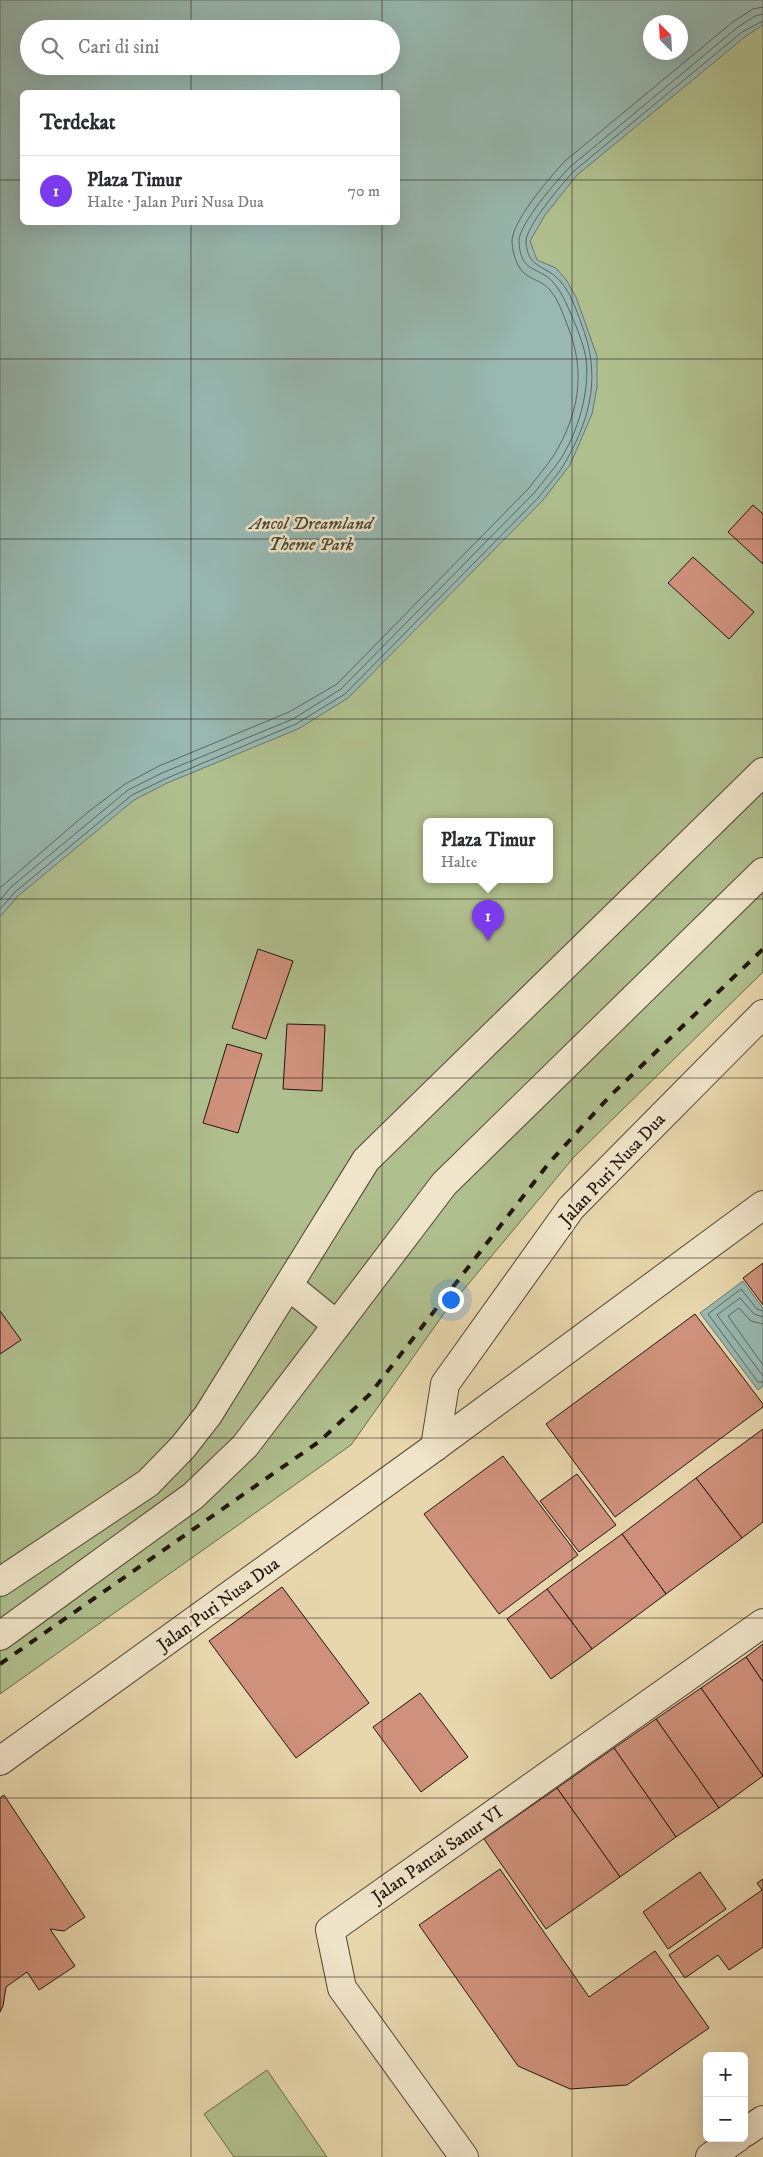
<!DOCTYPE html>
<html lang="id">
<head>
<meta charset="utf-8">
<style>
  :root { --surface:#fff; --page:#f7f7f7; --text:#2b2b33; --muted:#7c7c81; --line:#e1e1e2; --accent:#7c3aed }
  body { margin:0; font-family:"IM FELL DW Pica",serif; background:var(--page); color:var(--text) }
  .controls { position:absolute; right:15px; bottom:15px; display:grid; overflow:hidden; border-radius:8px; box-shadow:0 5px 20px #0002 }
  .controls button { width:45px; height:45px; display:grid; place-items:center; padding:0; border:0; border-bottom:1px solid var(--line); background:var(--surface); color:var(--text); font:25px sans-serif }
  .compass { position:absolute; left:643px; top:15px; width:45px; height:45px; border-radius:50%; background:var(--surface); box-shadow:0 5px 20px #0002; rotate:336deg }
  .you { position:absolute; left:450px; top:1299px; width:18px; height:18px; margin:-12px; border:4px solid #fff; border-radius:50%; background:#1a73e8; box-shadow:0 0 0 8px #1a73e833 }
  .badge { display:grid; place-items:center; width:32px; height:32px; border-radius:50%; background:var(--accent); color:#fff; font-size:16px; font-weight:700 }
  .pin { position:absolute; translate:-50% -41px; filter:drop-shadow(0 1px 2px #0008) }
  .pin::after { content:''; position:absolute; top:26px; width:18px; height:15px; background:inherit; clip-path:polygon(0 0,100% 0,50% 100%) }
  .popup { position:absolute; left:423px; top:818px; width:130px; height:65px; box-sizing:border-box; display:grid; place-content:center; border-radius:8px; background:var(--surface); filter:drop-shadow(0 1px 4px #0005); font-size:16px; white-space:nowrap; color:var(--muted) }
  .popup b { font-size:19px; color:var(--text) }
  .popup::after { content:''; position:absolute; left:50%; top:100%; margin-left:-10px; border:10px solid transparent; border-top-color:var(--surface) }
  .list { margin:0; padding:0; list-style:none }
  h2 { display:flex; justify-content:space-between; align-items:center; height:65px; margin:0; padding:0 20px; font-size:21px }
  h2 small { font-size:16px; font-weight:400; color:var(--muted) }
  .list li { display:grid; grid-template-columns:32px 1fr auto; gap:15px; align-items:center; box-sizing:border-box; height:70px; padding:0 20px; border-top:1px solid var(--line) }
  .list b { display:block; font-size:19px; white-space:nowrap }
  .list p { margin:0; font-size:16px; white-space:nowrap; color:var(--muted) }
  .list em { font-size:16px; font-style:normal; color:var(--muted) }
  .icon { flex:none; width:28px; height:28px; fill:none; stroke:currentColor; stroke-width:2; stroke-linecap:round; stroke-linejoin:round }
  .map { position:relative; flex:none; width:763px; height:2157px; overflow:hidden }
  .search { position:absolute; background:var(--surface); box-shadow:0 5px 20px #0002; left:20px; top:20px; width:380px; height:55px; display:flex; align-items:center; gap:12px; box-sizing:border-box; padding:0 18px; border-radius:28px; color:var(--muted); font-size:19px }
  .panel { position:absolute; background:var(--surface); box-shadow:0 5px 20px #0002; left:20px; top:90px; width:380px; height:135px; border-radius:8px }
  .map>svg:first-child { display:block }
  .green { fill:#b0bf8e; stroke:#696a4e; fill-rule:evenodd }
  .water { fill:#98b8b1; stroke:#697770; fill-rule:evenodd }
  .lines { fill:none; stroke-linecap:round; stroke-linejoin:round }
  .shore { stroke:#5d6660; stroke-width:1 }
  .building { fill:#cf917b; stroke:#22150f }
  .minor-casing { stroke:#544636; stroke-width:30 }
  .tertiary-casing { stroke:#544636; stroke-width:30 }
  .minor { stroke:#f0e5ca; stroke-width:28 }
  .tertiary { stroke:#f0e5ca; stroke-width:28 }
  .rail { stroke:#22150f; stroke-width:4; stroke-dasharray:9 9; stroke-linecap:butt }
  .grid { fill:none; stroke:#22150f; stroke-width:1; stroke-opacity:0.55 }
  .labels { text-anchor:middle; stroke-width:5; stroke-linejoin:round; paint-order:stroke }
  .park-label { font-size:18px; font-style:italic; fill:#4d4835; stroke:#f0e5ca }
  .street-label { font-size:18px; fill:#22150f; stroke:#f0e5ca }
</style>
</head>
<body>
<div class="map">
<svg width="763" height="2157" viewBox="0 0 763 2157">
  <rect width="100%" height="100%" fill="#e8d7ad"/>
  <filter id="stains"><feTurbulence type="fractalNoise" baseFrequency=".004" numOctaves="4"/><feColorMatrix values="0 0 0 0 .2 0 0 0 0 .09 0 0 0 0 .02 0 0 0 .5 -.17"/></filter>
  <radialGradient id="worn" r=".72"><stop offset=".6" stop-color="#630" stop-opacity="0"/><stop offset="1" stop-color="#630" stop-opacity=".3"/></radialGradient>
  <g class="green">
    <path d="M0,0H763V972L574,1157L445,1312L351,1445L0,1694ZM650,22H680V52H650ZM29,29H391V66H29ZM22,92H398V222H22ZM427,822H549V880H427Z"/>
    <path d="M267,2070L327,2157H234L204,2114Z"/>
  </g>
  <g class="water">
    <path d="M0,0H763V25L746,36L577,175L545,215L530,241L537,260L556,268L567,281L576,297L597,356V387L592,414L570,465L543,500L348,698L298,729L167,783L134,800L18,896L0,917ZM650,22H680V52H650ZM29,29H391V66H29ZM22,92H398V222H22Z"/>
    <path d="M743,1281L763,1308V1386L758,1390L700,1313Z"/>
  </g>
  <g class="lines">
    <g class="shore">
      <path d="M0,888L88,812L125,784L159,766L289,712L337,684L529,488C537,477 547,466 554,455C579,414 586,372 568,327C563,314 559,301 550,290C543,282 536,281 528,276C517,270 513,254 512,243C510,223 551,176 565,161L734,21L753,9L763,7"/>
      <path d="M0,900L11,887L128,790L162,773L293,719L341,689L534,493C543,482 552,471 560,460C578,432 590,392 586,358C584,347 580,336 576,326C569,310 564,295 553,282C539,266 520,274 519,241C519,224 557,180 570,167L738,27L755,16L763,14"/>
      <path d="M0,909L15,892L132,795L165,779L296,724L345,694L539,497C548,485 559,474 566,461C592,415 601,373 581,323C576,309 571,294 561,282C547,265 528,269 526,243C524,228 563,183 574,171L742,32L763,21"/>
      <path d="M763,1311L757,1309L741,1289L708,1314L758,1382H763"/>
      <path d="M763,1317L754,1314L740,1298L717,1315L763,1376"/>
      <path d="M763,1324L751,1321L739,1308L728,1316L763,1365"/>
    </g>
  </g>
  <g class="building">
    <path d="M753,505L763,514V564L728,532Z"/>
    <path d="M693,557L754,612L729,639L668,583Z"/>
    <path d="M258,949L293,961L266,1039L232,1028Z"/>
    <path d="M287,1024L325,1025L322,1091L283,1089Z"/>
    <path d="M227,1044L262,1054L238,1133L203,1123Z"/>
    <path d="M763,1263V1305L743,1278Z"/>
    <path d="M0,1311L21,1340L0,1354Z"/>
    <path d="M695,1314L763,1404V1407L615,1517L546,1424Z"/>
    <path d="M763,1429V1522L742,1538L696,1478Z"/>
    <path d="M503,1456L578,1555L499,1614L424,1514Z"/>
    <path d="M577,1474L616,1525L579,1552L540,1501Z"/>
    <path d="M696,1478L742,1538L666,1594L622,1534Z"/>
    <path d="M622,1534L666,1594L592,1649L547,1589Z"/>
    <path d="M282,1587L369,1703L296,1758L209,1641Z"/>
    <path d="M547,1589L592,1649L551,1679L507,1619Z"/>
    <path d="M763,1644V1682L746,1657Z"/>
    <path d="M746,1657L763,1682V1776L701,1688Z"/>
    <path d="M701,1688L763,1776L719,1808L656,1719Z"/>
    <path d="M420,1693L468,1757L421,1792L373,1727Z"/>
    <path d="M656,1719L719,1808L676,1837L614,1748Z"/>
    <path d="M614,1748L676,1837L620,1877L557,1788Z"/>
    <path d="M557,1788L620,1877L546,1929L484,1839Z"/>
    <path d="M4,1795L85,1917L64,1931L50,1929L75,1966L39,1990L27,1972L6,1987L3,2006L0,2012V1798Z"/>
    <path d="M500,1869L589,1997L655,1951L709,2028L627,2085L570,2089L518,2066L419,1925Z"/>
    <path d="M700,1872L726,1909L668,1949L643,1912Z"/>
    <path d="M763,1879V1947L729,1970L718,1955L685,1978L669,1955L762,1890L757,1883Z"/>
  </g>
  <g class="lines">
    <g class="minor-casing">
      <g id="minor">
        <path d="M435,1447L445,1384L571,1208L763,1014"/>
        <path d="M0,1761L435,1447L763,1205"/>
        <path d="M744,2133L763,2120"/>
        <path d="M464,2157L342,1988L330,1930L763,1623"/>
        <path d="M710,2157L737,2138"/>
      </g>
    </g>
    <g class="tertiary-casing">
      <g id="tertiary">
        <path d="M289,1286L337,1325"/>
        <path d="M0,1582L148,1483L183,1447L208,1415L366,1160L763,772"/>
        <path d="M0,1636L193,1496L245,1446L444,1184L763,872"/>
      </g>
    </g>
    <use href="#minor" class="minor"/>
    <use href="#tertiary" class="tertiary"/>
    <path class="rail" d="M0,1664L320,1441L370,1394L549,1163L609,1097L763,949"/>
  </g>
  <path class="grid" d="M191,0V29M382,0V29M572,0V2157M191,66V92M382,66V92M0,180H22M398,180H763M191,222V2157M382,222V2157M0,359H763M0,539H763M0,719H763M0,899H763M0,1078H763M0,1258H763M0,1438H763M0,1618H763M0,1798H763M0,1977H763"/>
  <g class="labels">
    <g class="park-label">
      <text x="311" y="529">Ancol Dreamland<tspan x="311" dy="21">Theme Park</tspan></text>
    </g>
    <g class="street-label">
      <text transform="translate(612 1169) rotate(-47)" y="6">Jalan Puri Nusa Dua</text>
      <text transform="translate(218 1604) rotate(-36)" y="6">Jalan Puri Nusa Dua</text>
      <text transform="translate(437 1854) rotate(-35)" y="6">Jalan Pantai Sanur VI</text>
    </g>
  </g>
  <rect width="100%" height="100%" filter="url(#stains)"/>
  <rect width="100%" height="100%" fill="url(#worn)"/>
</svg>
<div class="controls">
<button>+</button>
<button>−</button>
</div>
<svg class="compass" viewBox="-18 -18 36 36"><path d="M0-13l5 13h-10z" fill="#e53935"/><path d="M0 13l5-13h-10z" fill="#7c7c81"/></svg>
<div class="you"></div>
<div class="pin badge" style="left:488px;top:941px">1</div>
<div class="popup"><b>Plaza Timur</b>Halte</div>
<div class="search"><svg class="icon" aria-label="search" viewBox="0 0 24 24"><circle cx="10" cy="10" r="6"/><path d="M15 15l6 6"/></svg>Cari di sini</div>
<section class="panel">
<h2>Terdekat<small></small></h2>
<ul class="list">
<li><span class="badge">1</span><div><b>Plaza Timur</b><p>Halte · Jalan Puri Nusa Dua</p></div><em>70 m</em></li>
</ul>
</section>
</div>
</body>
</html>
